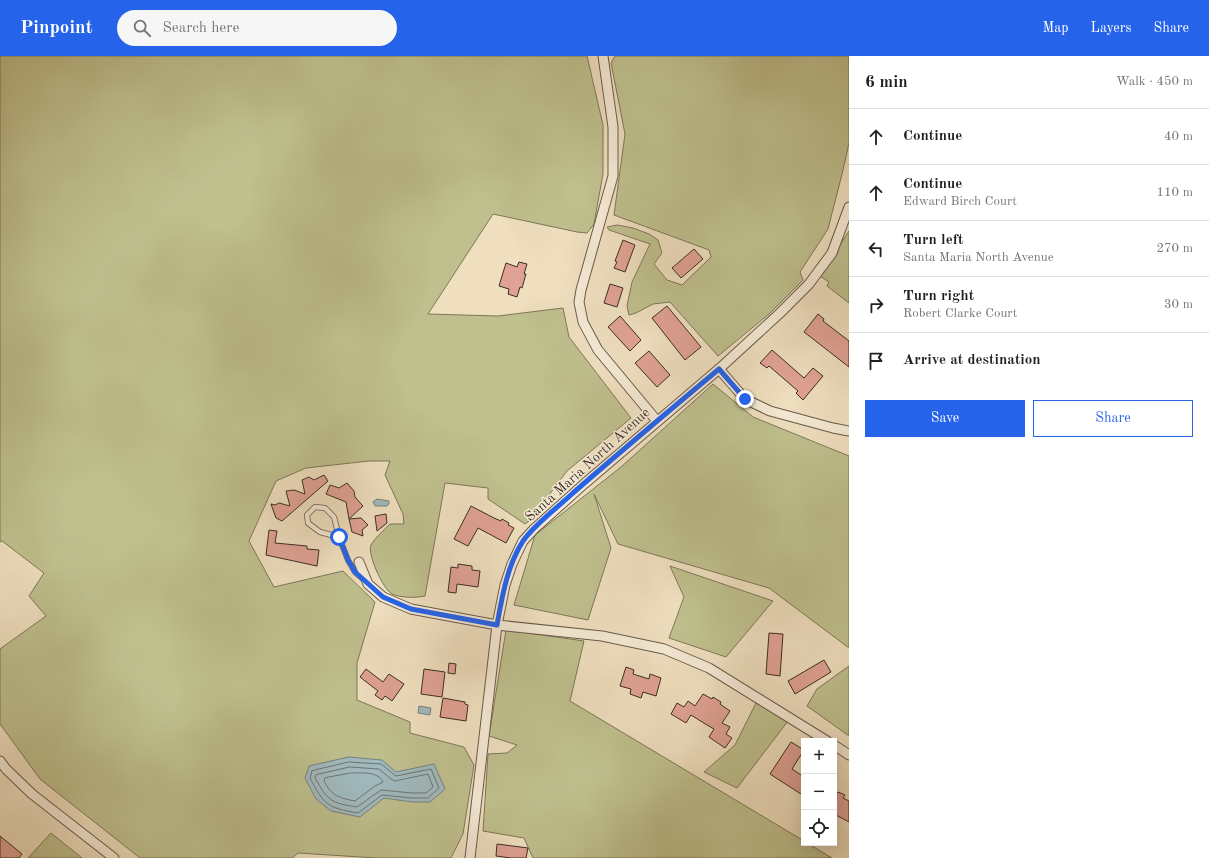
<!DOCTYPE html>
<html lang="en">
<head>
<meta charset="utf-8">
<style>
  :root { --surface:#fff; --page:#f6f6f6; --text:#202124; --muted:#757577; --line:#e0e0e0; --accent:#2563eb }
  body { margin:0; font-family:"Old Standard TT",serif; background:var(--page); color:var(--text) }
  .controls { position:absolute; right:12px; bottom:12px; display:grid; overflow:hidden; border-radius:0px; box-shadow:0 4px 16px #0002 }
  .controls button { width:36px; height:36px; display:grid; place-items:center; padding:0; border:0; border-bottom:1px solid var(--line); background:var(--surface); color:var(--text); font:20px sans-serif }
  .stop { position:absolute; width:12px; height:12px; margin:-9px; border:3px solid #2563eb; border-radius:50%; background:#fff }
  .stop.end { background:#2563eb; border-color:#fff; box-shadow:0 1px 4px #0008 }
  .list { margin:0; padding:0; list-style:none }
  h2 { display:flex; justify-content:space-between; align-items:center; height:52px; margin:0; padding:0 16px; font-size:17px }
  h2 small { font-size:13px; font-weight:400; color:var(--muted) }
  .list li { display:grid; grid-template-columns:26px 1fr auto; gap:12px; align-items:center; box-sizing:border-box; height:56px; padding:0 16px; border-top:1px solid var(--line) }
  .list b { display:block; font-size:15px; white-space:nowrap }
  .list p { margin:0; font-size:13px; white-space:nowrap; color:var(--muted) }
  .list em { font-size:13px; font-style:normal; color:var(--muted) }
  .actions { display:flex; gap:8px; padding:12px 16px }
  .actions a { flex:1; padding:9px 0; border:1px solid var(--accent); border-radius:0px; text-align:center; font-size:14px; color:var(--accent) }
  .actions .main { background:var(--accent); color:#fff }
  .icon { flex:none; width:22px; height:22px; fill:none; stroke:currentColor; stroke-width:2; stroke-linecap:round; stroke-linejoin:round }
  .map { position:relative; flex:none; width:849px; height:802px; overflow:hidden }
  header { display:flex; align-items:center; gap:24px; box-sizing:border-box; height:56px; padding:0 20px; background:var(--accent); color:#fff }
  header strong { font-size:19px }
  nav { display:flex; gap:22px; margin-inline-start:auto; font-size:14px }
  .search { width:280px; height:36px; background:var(--page); display:flex; align-items:center; gap:10px; box-sizing:border-box; padding:0 14px; border-radius:22px; color:var(--muted); font-size:15px }
  main { display:flex }
  aside { flex:1; background:var(--surface) }
  .map>svg:first-child { display:block }
  .green { fill:#bfc08e; stroke:#7e7759 }
  .water { fill:#a0b9be; stroke:#788180 }
  .lines { fill:none; stroke-linecap:round; stroke-linejoin:round }
  .shore { stroke:#6e7471; stroke-width:1 }
  .building { fill:#e0a294; stroke:#3c2e24 }
  .lane-casing { stroke:#695a4b; stroke-width:6 }
  .street-casing { stroke:#695a4b; stroke-width:11 }
  .lane { stroke:#f5ead5; stroke-width:4.5 }
  .street { stroke:#f5ead5; stroke-width:9 }
  .route { stroke:#2563eb; stroke-width:5 }
  .labels { text-anchor:middle; stroke-width:3; stroke-linejoin:round; paint-order:stroke }
  .street-label { font-size:14px; fill:#3c2e24; stroke:#f5ead5 }
</style>
</head>
<body>
<header>
<strong>Pinpoint</strong>
<div class="search"><svg class="icon" aria-label="search" viewBox="0 0 24 24"><circle cx="10" cy="10" r="6"/><path d="M15 15l6 6"/></svg>Search here</div>
<nav><a>Map</a><a>Layers</a><a>Share</a></nav>
</header>
<main>
<div class="map">
<svg width="849" height="802" viewBox="0 0 849 802">
  <rect width="100%" height="100%" fill="#efdfbf"/>
  <filter id="stains"><feTurbulence type="fractalNoise" baseFrequency=".005" numOctaves="4"/><feColorMatrix values="0 0 0 0 .2 0 0 0 0 .09 0 0 0 0 .02 0 0 0 .5 -.17"/></filter>
  <radialGradient id="worn" r=".72"><stop offset=".6" stop-color="#630" stop-opacity="0"/><stop offset="1" stop-color="#630" stop-opacity=".3"/></radialGradient>
  <g class="green">
    <path d="M0,0H587L603,69V118L594,168L587,177L577,176L493,158L428,258L498,260L563,252L569,281L631,362L567,415L546,443L541,456L525,468L488,443V432L445,427L425,540C416,542 401,542 392,538C383,533 367,498 371,489C374,483 385,473 390,468H404L403,458L385,419L390,405H369L306,412L276,425L249,485L274,531L343,515L375,546L357,607V644L410,666V677L464,691L474,709L463,778L451,802H376L298,797L292,802H140L40,723L0,668V593L46,560L29,540L44,517L2,485L0,486Z"/>
    <path d="M615,0H849V87L843,114L828,173L800,216L803,224L769,258L718,300L670,246L653,248L636,257L629,259L627,250L632,226L650,188L609,174L607,171L617,169L633,172L649,178L658,184L662,197L654,208L667,224L682,229L711,201L709,194L614,159L625,78L611,7Z"/>
    <path d="M849,175V247L827,230L829,226L820,220Z"/>
    <path d="M713,328L753,361L849,400V592L769,532L618,488L594,438L611,492L588,564L514,549L535,479L621,411Z"/>
    <path d="M670,510L773,545L726,601L669,582L684,541Z"/>
    <path d="M506,574L584,585L570,645L804,785V787H807L832,802H533L524,782L483,775L488,698L507,697L517,689L489,680Z"/>
    <path d="M849,610V680L807,650L817,633Z"/>
    <path d="M756,647L788,665L737,732L704,716L735,689Z"/>
    <path d="M51,777L82,802H28Z"/>
  </g>
  <g class="water">
    <path d="M377,443L389,445V448L387,450H375L373,446Z"/>
    <path d="M419,650L431,652L430,659L418,657Z"/>
    <path d="M349,701L382,704L396,716L434,708L445,733L430,746H412L384,742L360,761L331,755L316,743L305,722L309,710Z"/>
  </g>
  <g class="lines">
    <g class="shore">
      <path d="M349,706L381,708L396,720L431,713L439,732L428,742H412L382,739L358,757C328,752 324,749 310,722L312,715Z"/>
      <path d="M350,711L379,713L391,723L395,725L428,718L433,731L426,737H412L381,734L357,751C331,747 328,745 315,722L316,719Z"/>
      <path d="M351,717C361,717 378,715 383,726L375,730L355,745C339,742 332,740 324,725L325,722Z"/>
    </g>
  </g>
  <g class="building">
    <path d="M623,184L635,189L625,216L614,212L617,206L615,205Z"/>
    <path d="M694,193L703,203L681,222L672,212Z"/>
    <path d="M519,206L527,208L524,218H526L522,232L520,231L517,241L508,238L509,233L499,230L506,207L517,211Z"/>
    <path d="M610,228L623,232L617,251L604,247Z"/>
    <path d="M667,250L701,291L685,304L652,262Z"/>
    <path d="M818,258L824,263L823,265L849,285V311L804,276Z"/>
    <path d="M620,260L641,284L630,295L608,271Z"/>
    <path d="M772,294L804,322L813,312L823,320L803,344L796,337L798,335L769,310L767,312L760,307Z"/>
    <path d="M649,295L670,319L657,331L635,307Z"/>
    <path d="M324,419L328,425L282,465L276,462L271,448L275,449L279,447L290,450L286,435L294,434L305,438L302,424L309,421L314,424Z"/>
    <path d="M347,427L354,435L355,441L363,450L349,463L346,446L326,438L330,429L339,432Z"/>
    <path d="M471,450L494,462L501,465L502,463L509,467L508,469L514,472L506,487L478,472L468,490L454,483Z"/>
    <path d="M386,458L387,467L377,475L375,460Z"/>
    <path d="M361,462L368,469L362,474L363,480L352,476L349,463Z"/>
    <path d="M269,474L277,475L275,487L307,490V493L319,494L317,510L266,499Z"/>
    <path d="M458,508L472,510V514L480,515L478,531L457,528L456,537L448,536L451,511L458,512Z"/>
    <path d="M769,577L783,578L780,620L766,618Z"/>
    <path d="M824,604L831,616L795,638L788,625Z"/>
    <path d="M449,607L456,608L455,618L448,617Z"/>
    <path d="M626,611L634,614L633,618L649,623L650,618L661,622L656,640L643,636L641,642L630,638L631,633L620,630Z"/>
    <path d="M366,613L383,626L389,618L404,628L392,645L385,640L382,644L375,639L378,635L360,621Z"/>
    <path d="M424,613L445,616L442,641L421,638Z"/>
    <path d="M703,638L712,643L713,641L721,646L720,648L730,655L722,667L730,671L726,678L732,682L725,692L709,681L714,673L707,669L691,659L686,667L671,658L677,647L684,651L688,645L695,650Z"/>
    <path d="M443,642L465,646V648L468,649L466,665L440,661Z"/>
    <path d="M791,686L804,694L792,713L804,721V740L770,718Z"/>
    <path d="M838,736L845,739L843,742L849,745V766L834,758V737L836,738Z"/>
    <path d="M0,780L22,798L19,802H0Z"/>
    <path d="M497,788L528,792L526,802H511L496,800Z"/>
  </g>
  <g class="lines">
    <g class="lane-casing">
      <path id="lane" d="M339,481L320,476L308,467L307,459L315,451L325,452L334,461L339,481L348,504L355,516L364,524"/>
    </g>
    <g class="street-casing">
      <g id="street">
        <path d="M603,0L613,71V120L581,234L579,246L583,266L598,294L657,365"/>
        <path d="M719,313L745,343L770,355L833,372L849,375"/>
        <path d="M359,506L368,528L383,541L411,553L497,569L602,580L664,593L709,612L827,685"/>
        <path d="M834,689L849,699"/>
        <path d="M0,705L6,713L32,738L114,802"/>
        <path d="M470,802L497,569L505,529L512,508L523,485L534,473L584,428L719,313L780,257L809,228L832,197L849,151"/>
      </g>
    </g>
    <use href="#lane" class="lane"/>
    <use href="#street" class="street"/>
  </g>
  <g class="lines">
    <path class="route" d="M339,481L348,504L355,516L383,541L411,553L497,569C502,541 507,510 523,485C534,469 558,451 573,437C621,395 670,354 719,313L745,343"/>
  </g>
  <g class="labels">
    <g class="street-label">
      <text transform="translate(587 408) rotate(-42)" y="5">Santa Maria North Avenue</text>
    </g>
  </g>
  <rect width="100%" height="100%" filter="url(#stains)"/>
  <rect width="100%" height="100%" fill="url(#worn)"/>
</svg>
<div class="controls">
<button>+</button>
<button>−</button>
<button><svg class="icon" aria-label="locate" viewBox="0 0 24 24"><circle cx="12" cy="12" r="6"/><path d="M12 2v4M12 18v4M2 12h4M18 12h4"/></svg></button>
</div>
<div class="stop" style="left:339px;top:481px"></div>
<div class="stop end" style="left:745px;top:343px"></div>
</div>
<aside>
<h2>6 min<small>Walk · 450 m</small></h2>
<ul class="list">
<li><svg class="icon" aria-label="ahead" viewBox="0 0 24 24"><path d="M12 20V5M6 11l6-6 6 6"/></svg><div><b>Continue</b></div><em>40 m</em></li>
<li><svg class="icon" aria-label="ahead" viewBox="0 0 24 24"><path d="M12 20V5M6 11l6-6 6 6"/></svg><div><b>Continue</b><p>Edward Birch Court</p></div><em>110 m</em></li>
<li><svg class="icon" aria-label="left" viewBox="0 0 24 24"><path d="M17 20v-9H6M10 6l-5 5 5 5"/></svg><div><b>Turn left</b><p>Santa Maria North Avenue</p></div><em>270 m</em></li>
<li><svg class="icon" aria-label="right" viewBox="0 0 24 24"><path d="M7 20v-9h11M14 6l5 5-5 5"/></svg><div><b>Turn right</b><p>Robert Clarke Court</p></div><em>30 m</em></li>
<li><svg class="icon" aria-label="arrive" viewBox="0 0 24 24"><path d="M6 21V4h12l-3 4 3 4H6"/></svg><div><b>Arrive at destination</b></div></li>
</ul>
<div class="actions"><a class="main">Save</a><a>Share</a></div>
</aside>
</main>
</body>
</html>
